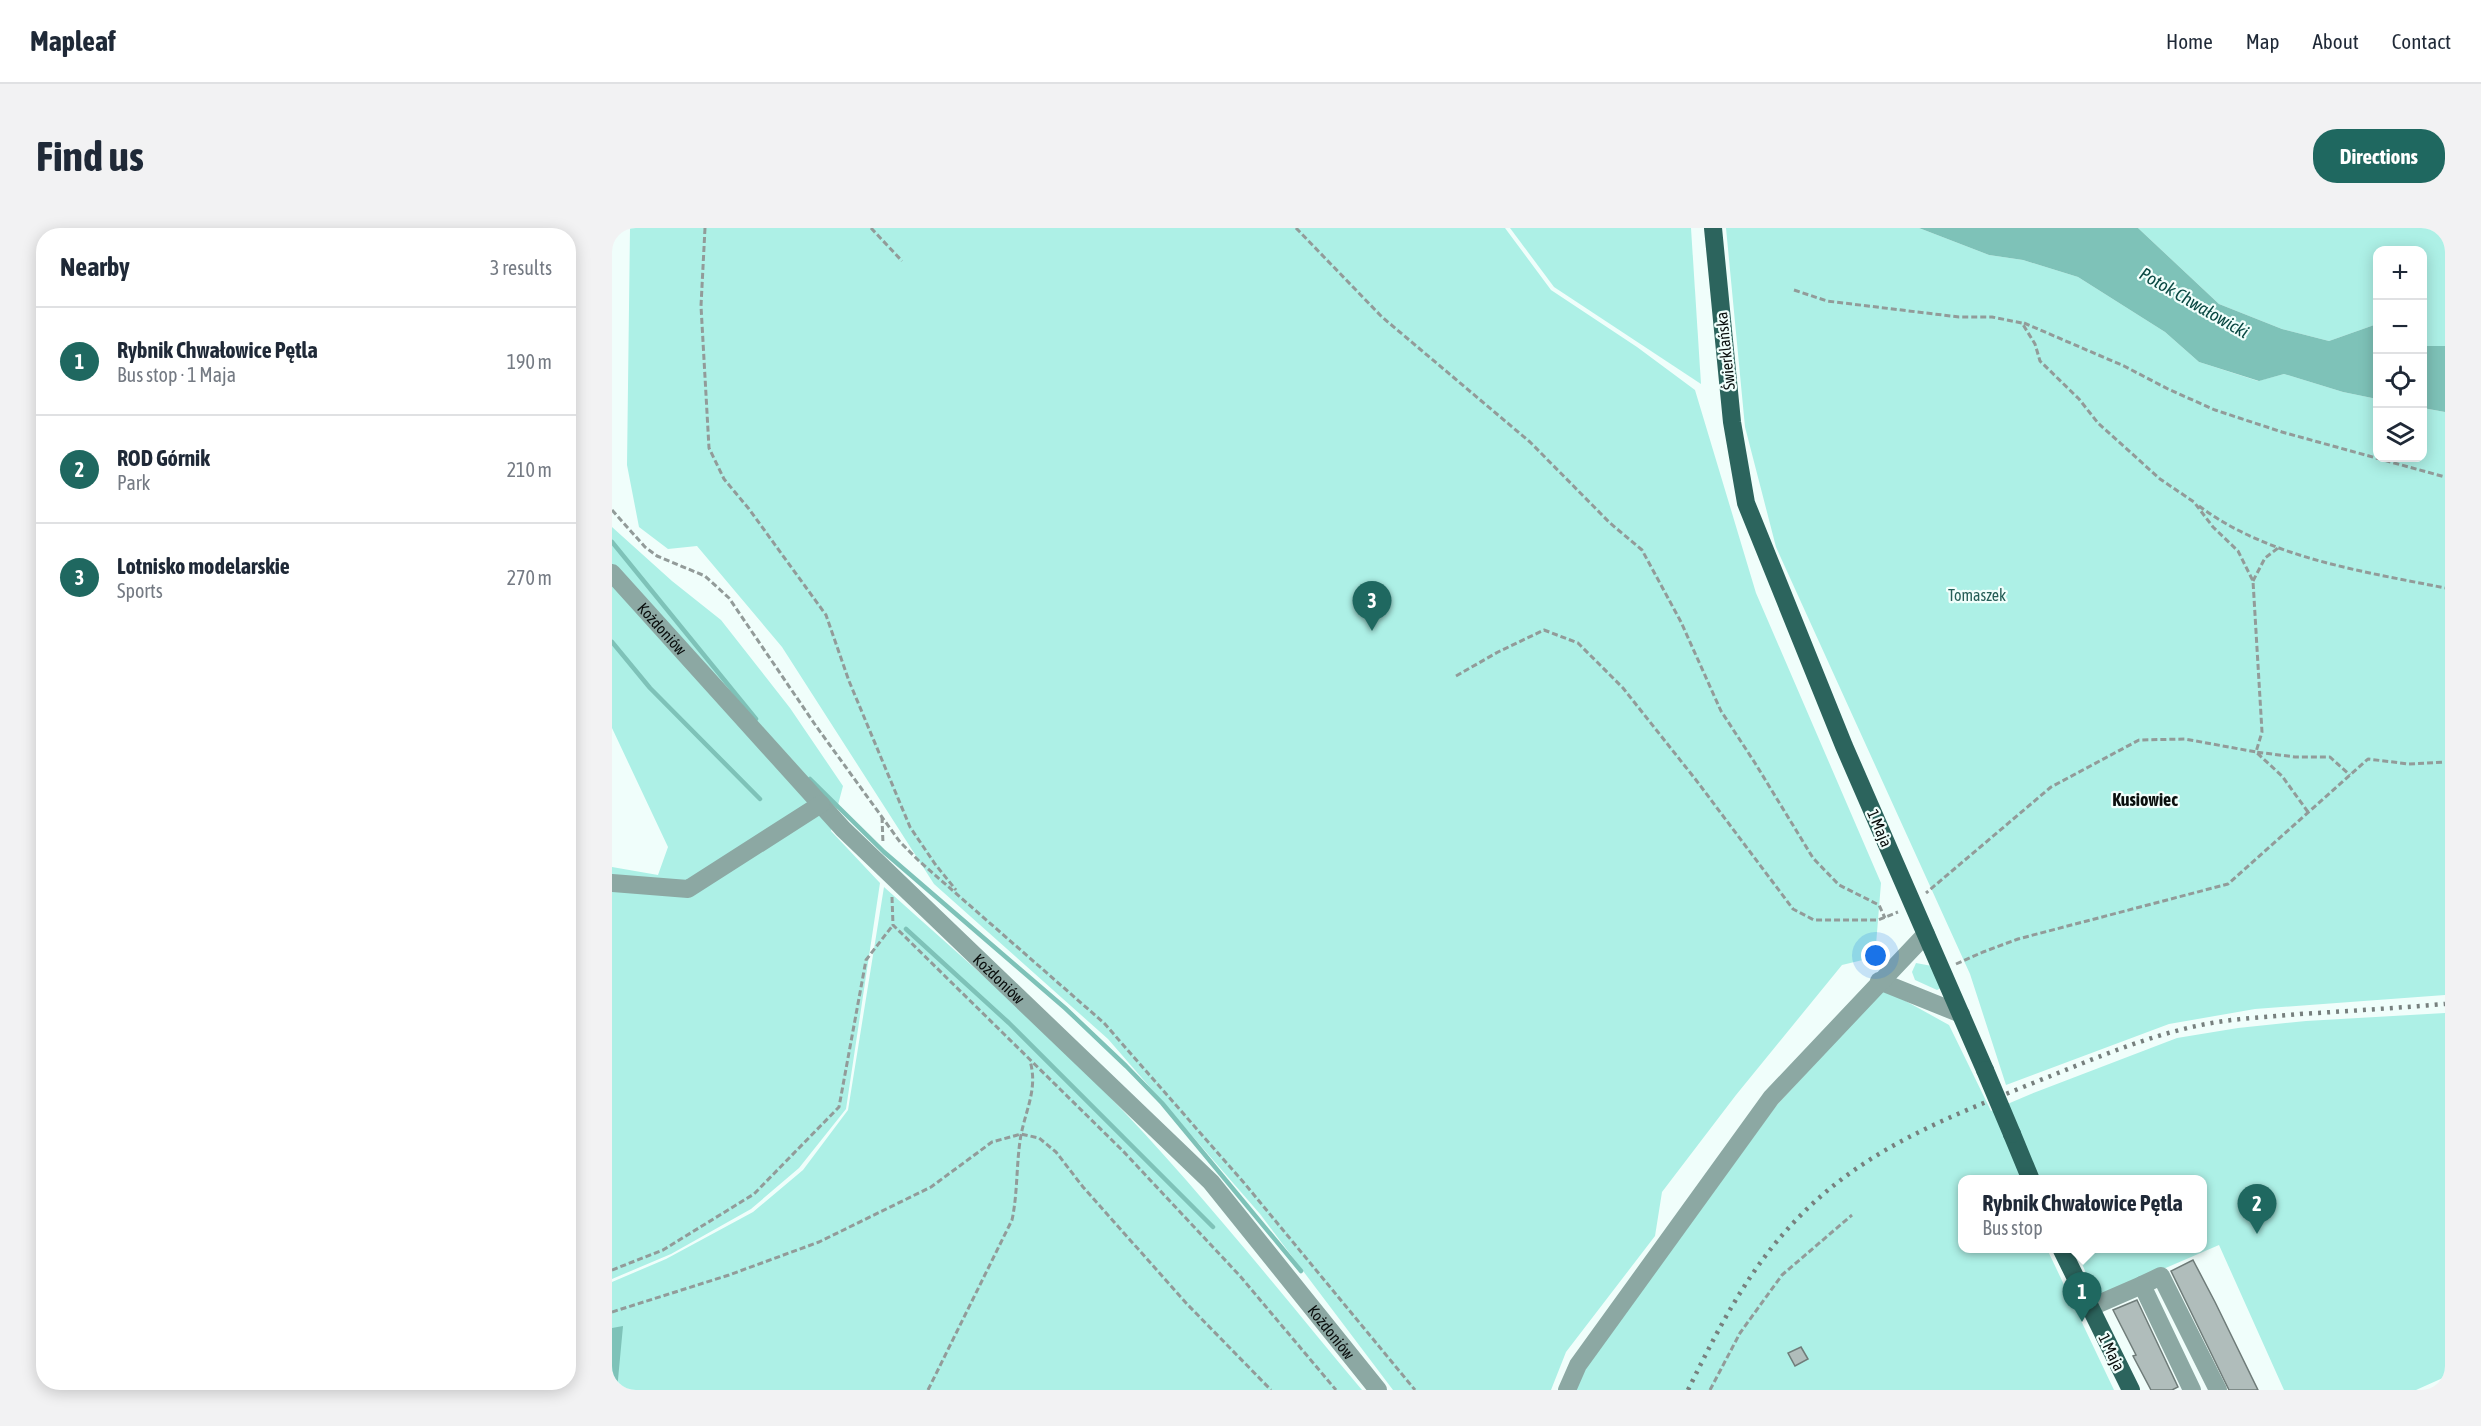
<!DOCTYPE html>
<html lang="en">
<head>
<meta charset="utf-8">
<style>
  :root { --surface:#fff; --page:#f2f2f3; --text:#1f2937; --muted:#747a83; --line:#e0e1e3; --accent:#1f6860 }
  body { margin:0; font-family:"Asap Condensed",sans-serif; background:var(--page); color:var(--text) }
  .controls { position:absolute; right:18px; top:18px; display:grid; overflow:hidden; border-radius:12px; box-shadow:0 3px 15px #0003 }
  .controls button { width:54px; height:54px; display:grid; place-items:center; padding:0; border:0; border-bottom:2px solid var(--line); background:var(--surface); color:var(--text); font:30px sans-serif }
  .you { position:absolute; left:1264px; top:728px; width:21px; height:21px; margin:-15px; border:4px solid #fff; border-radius:50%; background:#1a73e8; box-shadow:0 0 0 9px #1a73e833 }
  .badge { display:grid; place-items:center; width:39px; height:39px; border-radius:50%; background:var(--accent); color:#fff; font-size:20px; font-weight:700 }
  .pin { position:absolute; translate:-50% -50px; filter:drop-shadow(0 2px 3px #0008) }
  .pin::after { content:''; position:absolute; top:32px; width:21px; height:18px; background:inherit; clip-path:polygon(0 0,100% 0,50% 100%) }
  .popup { position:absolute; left:1346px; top:947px; width:249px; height:78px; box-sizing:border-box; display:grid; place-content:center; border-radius:12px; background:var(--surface); filter:drop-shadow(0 2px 4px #0005); font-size:20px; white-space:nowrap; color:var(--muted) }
  .popup b { font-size:22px; color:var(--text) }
  .popup::after { content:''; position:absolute; left:50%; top:100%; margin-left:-12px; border:12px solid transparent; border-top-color:var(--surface) }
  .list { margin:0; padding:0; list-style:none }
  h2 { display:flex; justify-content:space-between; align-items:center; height:78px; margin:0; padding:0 24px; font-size:26px }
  h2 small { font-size:20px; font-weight:400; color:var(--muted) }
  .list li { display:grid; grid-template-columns:39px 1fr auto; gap:18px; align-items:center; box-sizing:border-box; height:108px; padding:0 24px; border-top:2px solid var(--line) }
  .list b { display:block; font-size:22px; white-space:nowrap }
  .list p { margin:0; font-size:20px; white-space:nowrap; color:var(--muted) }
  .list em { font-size:20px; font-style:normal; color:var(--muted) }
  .icon { flex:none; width:33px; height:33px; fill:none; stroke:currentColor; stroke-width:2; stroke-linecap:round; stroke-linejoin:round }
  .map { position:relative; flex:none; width:1833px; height:1162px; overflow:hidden; border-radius:24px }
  header { display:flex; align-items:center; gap:36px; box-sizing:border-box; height:84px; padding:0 30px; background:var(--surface); border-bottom:2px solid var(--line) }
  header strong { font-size:28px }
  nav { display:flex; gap:33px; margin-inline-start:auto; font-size:21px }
  .intro { display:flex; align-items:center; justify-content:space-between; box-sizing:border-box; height:144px; padding:0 36px }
  h1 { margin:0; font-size:42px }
  .button { padding:15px 27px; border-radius:24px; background:var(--accent); color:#fff; font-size:21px; font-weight:700 }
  main { display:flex; gap:36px; padding:0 36px }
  aside { flex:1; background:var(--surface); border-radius:24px; box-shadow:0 3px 15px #0003 }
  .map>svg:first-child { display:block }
  .green { fill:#adf0e6 }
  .water { fill:#7ec2b8 }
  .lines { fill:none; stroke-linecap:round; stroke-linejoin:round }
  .stream { stroke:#7ec2b8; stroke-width:4.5 }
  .building { fill:#b0bdbb; stroke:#6f7c79; stroke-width:1.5 }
  .path { stroke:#929b99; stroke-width:3; stroke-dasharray:6 3; stroke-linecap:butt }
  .minor { stroke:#8ca8a3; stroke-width:18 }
  .major { stroke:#2c645d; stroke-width:18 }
  .rail { stroke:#77807e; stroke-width:4.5; stroke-dasharray:3 6; stroke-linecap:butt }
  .major-bridge { stroke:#2c645d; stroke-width:18 }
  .labels { text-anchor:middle; stroke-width:4.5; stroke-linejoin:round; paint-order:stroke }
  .street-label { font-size:16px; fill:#0a0e0d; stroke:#f0fefb }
  .park-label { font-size:16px; fill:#245d56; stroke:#f0fefb }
  .water-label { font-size:18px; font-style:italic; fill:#094842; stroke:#f0fefb }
  .neighbourhood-label { font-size:18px; font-weight:bold; fill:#0a0e0d; stroke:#f0fefb }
</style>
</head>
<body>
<header>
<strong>Mapleaf</strong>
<nav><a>Home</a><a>Map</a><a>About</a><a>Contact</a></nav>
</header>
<div class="intro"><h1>Find us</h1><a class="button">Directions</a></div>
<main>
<aside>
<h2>Nearby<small>3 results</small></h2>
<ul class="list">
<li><span class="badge">1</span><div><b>Rybnik Chwałowice Pętla</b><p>Bus stop · 1 Maja</p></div><em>190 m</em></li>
<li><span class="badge">2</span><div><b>ROD Górnik</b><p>Park</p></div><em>210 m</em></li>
<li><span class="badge">3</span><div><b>Lotnisko modelarskie</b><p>Sports</p></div><em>270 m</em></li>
</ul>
</aside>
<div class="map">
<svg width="1833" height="1162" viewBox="0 0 1833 1162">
  <rect width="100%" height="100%" fill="#f0fefb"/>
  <g class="green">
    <path d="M18,0H893L939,62L1025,119L1083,162L1144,365L1269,655L1263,729L1230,737L1124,867L1050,964L1043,1008L954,1124L939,1162H781L648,986L496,811L322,656L170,419L85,318L56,321L27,299L15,237Z"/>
    <path d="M898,0H1079L1089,156L942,59Z"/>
    <path d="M1114,0H1307L1377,27L1411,32L1466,49L1553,104L1587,134L1646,153L1672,146L1731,164L1765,171L1766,230H1810L1811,180L1833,184V767L1643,781L1557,796L1394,857L1358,746L1164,319L1133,199Z"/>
    <path d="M1526,0H1833V118H1811L1810,22H1766L1765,96L1717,113L1670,101L1607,76Z"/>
    <path d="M0,299L60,353L109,392L178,480L231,558L219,603L268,655L234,881L187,940L139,981L59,1026L0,1051V639L46,647L56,619L0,500Z"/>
    <path d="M272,659C346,726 423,791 492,863C584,957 666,1062 750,1162H0V1054L54,1031L141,984L191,942L236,882Z"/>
    <path d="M1304,735L1320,738L1329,760L1325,762L1303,752L1300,744Z"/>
    <path d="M1272,761L1337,797L1379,883L1419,866L1565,810L1626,800L1694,793L1833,785V1149L1804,1162H1672L1607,1017L1484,1070L1464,1021L1590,1020V952H1350V1020L1435,1021L1502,1162H963L974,1140L1163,879Z"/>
  </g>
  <g class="water">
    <path d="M1307,0H1526L1607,76L1670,101L1717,113L1765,96V171L1731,164L1672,146L1647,153L1587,134L1553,104L1466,49L1411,32L1377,27Z"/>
    <path d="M1811,118H1833V184L1811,180Z"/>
    <path d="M11,1098L5,1162H0V1100Z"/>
  </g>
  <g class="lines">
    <g class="stream">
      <path d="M0,314L144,491"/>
      <path d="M0,414L38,460L148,571"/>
      <path d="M198,551L272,624L453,780L514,838L550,875L689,1043"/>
      <path d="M294,701L397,795L601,999"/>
    </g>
  </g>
  <g class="building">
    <path d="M1581,1032L1603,1074L1646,1162H1617L1559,1043Z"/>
    <path d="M1525,1072L1566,1159L1560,1162H1539L1521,1128L1524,1127L1501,1082Z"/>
    <path d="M1189,1119L1196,1131L1183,1138L1176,1125Z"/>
  </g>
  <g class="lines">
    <g class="path">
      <path d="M93,0L89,78L97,220L112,251L137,281L214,387L237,453L298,599L323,636L344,662"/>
      <path d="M259,0L290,33"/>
      <path d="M684,0L770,89L918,214L998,295L1030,322L1069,394L1109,483L1143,535L1201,630L1227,657L1267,677L1273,690"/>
      <path d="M1182,62L1215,73L1347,89H1380L1410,95L1423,116L1428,133L1467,171L1486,195L1548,251L1582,274L1601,299L1626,323L1641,353L1650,504L1644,524L1573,511L1527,512L1439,559L1314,665"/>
      <path d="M1412,95L1512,138L1556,161L1603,182L1670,204L1833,249"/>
      <path d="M1587,278C1657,330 1749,343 1833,360"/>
      <path d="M0,282L33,319L45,328L93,348L117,370L204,498L262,578L288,614L307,633L492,795L633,956L803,1162"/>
      <path d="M1641,353L1653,330L1666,320"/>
      <path d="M844,448L886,424L932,402L966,415L1011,460L1084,552L1181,681L1202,692H1266L1286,684"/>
      <path d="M1696,584L1670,548L1644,524L1683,529H1718L1738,547"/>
      <path d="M270,589L271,616"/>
      <path d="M280,669L281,697L511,923L628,1048L724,1162"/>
      <path d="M1344,736L1371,724L1406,711L1616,656L1756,531L1797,536L1833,534"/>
      <path d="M0,1042L51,1022L142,966L227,879L254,732L281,697"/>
      <path d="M0,1084L117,1047L207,1014L319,959L380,914L409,906L427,910L444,924L471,959L575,1076L659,1162"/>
      <path d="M316,1162L400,992C406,964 404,935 409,907C414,881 426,860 418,833"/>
      <path d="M1098,1162L1128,1105L1170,1047L1240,987"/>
    </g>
    <g class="minor">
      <path id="s1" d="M0,345L231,601L599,954L766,1162"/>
      <path d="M0,655L76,661L209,576"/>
      <path d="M1267,753L1349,786"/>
      <path d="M1530,1057L1549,1048L1606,1162"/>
      <path d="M1477,1080L1530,1057L1580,1162"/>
      <path d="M955,1162L966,1137L1159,870L1314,706"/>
    </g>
    <g class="major">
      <path d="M1101,0L1120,194L1134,275L1232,518L1373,842"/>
      <path d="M1400,906L1419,952"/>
      <path d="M1449,1020L1519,1162"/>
    </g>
    <path class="rail" d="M1076,1162C1106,1101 1137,1040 1185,991C1255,918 1340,888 1431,851C1484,830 1537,807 1594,796C1625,790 1657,789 1688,786C1737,783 1785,780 1833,776"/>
    <path class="major-bridge" d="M1373,842L1400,906"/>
  </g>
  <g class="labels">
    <g class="street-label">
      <text transform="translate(1113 123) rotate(-96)" y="6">Świerklańska</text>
      <text dy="6" stroke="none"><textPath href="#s1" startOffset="75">Kożdoniów</textPath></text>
      <text transform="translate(1268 600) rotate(67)" y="6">1 Maja</text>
      <text dy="6" stroke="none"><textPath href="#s1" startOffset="561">Kożdoniów</textPath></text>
      <text dy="6" stroke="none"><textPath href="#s1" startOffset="1047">Kożdoniów</textPath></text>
      <text transform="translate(1500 1124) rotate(64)" y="6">1 Maja</text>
    </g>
    <g class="park-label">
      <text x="1365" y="373">Tomaszek</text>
    </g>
    <g class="water-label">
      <text transform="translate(1582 75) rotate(30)" y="6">Potok Chwałowicki</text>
    </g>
    <g class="neighbourhood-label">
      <text x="1533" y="578">Kusiowiec</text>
    </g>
  </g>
</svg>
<div class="controls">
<button>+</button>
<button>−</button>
<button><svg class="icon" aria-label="locate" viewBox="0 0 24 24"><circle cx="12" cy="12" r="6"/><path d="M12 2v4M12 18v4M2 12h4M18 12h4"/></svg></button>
<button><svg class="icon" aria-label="layers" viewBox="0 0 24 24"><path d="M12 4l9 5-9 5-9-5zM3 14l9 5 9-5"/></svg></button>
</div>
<div class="you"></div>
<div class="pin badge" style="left:1470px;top:1094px">1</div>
<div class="popup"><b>Rybnik Chwałowice Pętla</b>Bus stop</div>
<div class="pin badge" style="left:1645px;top:1006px">2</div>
<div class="pin badge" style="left:760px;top:403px">3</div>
</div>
</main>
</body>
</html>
